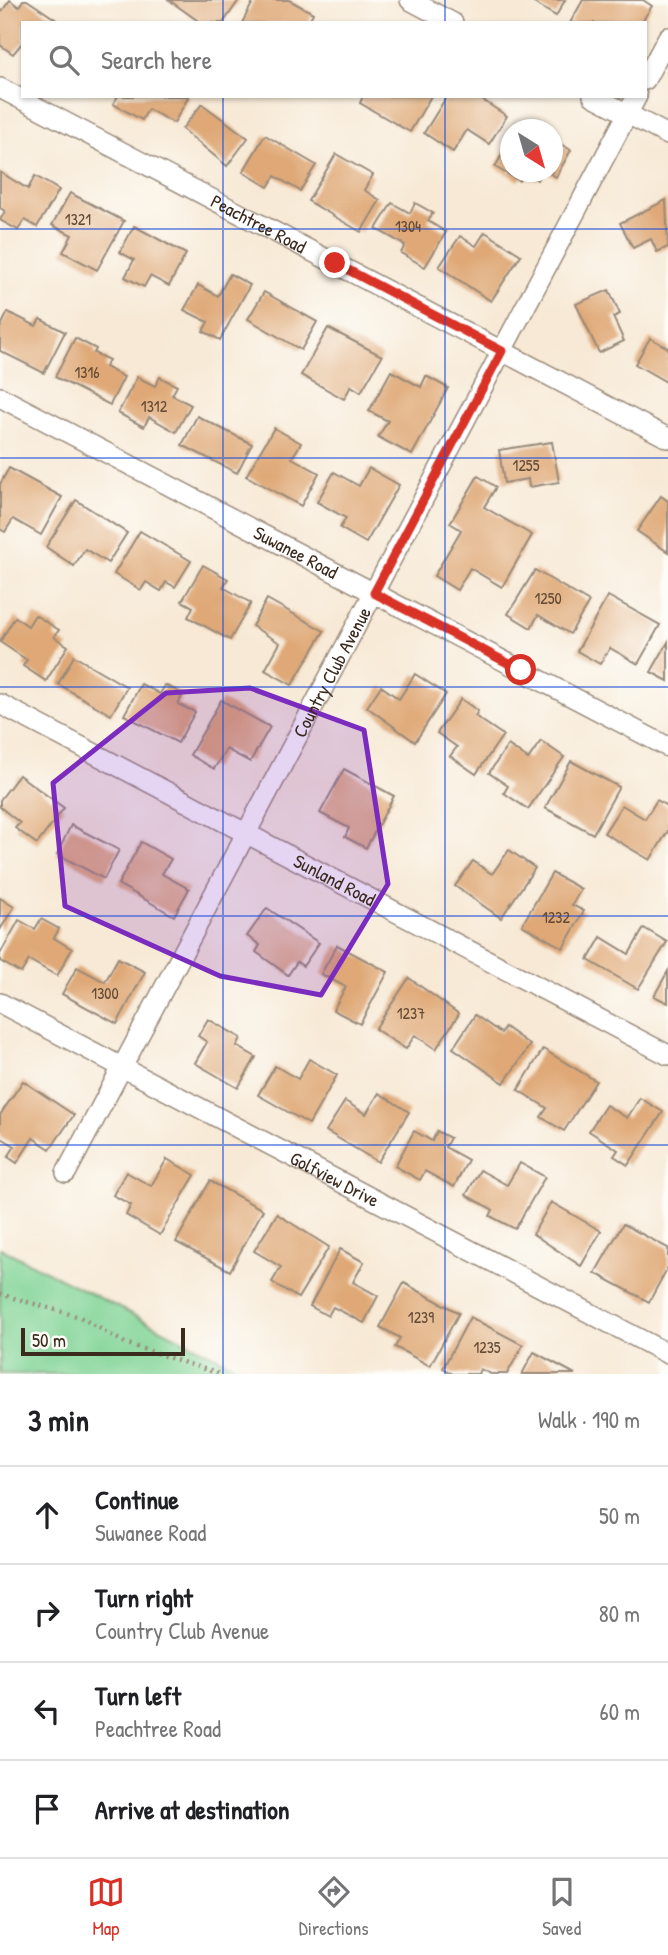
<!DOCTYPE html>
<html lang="en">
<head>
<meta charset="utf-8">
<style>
  :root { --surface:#fff; --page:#f6f6f6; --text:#202124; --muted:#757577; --line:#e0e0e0; --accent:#d93025 }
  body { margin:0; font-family:"Patrick Hand",sans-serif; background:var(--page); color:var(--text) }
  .compass { position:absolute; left:500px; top:119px; width:63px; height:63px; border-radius:50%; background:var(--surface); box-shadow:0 2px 5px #0004; rotate:143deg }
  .scale { position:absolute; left:21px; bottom:18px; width:164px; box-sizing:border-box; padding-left:7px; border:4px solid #3b2a1e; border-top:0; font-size:19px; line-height:24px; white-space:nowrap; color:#3b2a1e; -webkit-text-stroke:5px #fdfcf7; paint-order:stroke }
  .stop { position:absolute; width:21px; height:21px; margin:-16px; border:5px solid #d93025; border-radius:50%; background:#fff }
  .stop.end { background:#d93025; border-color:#fff; box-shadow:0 2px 7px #0008 }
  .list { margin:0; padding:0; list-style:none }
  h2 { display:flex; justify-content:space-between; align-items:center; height:91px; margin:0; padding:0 28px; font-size:30px }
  h2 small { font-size:23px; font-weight:400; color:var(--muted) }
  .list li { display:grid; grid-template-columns:46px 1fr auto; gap:21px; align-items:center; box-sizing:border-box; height:98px; padding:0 28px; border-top:2px solid var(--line) }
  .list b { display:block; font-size:26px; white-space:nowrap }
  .list p { margin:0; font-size:23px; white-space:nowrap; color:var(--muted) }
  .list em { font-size:23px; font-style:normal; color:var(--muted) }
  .icon { flex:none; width:38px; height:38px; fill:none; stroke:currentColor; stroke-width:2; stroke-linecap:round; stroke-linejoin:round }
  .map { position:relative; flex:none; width:668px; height:1374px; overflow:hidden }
  .search { position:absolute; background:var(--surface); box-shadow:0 2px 5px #0004; left:21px; right:21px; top:21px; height:77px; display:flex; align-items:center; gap:18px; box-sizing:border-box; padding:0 24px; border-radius:0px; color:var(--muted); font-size:26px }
  .sheet { height:483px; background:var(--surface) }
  nav { display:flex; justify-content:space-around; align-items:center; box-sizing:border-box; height:98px; border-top:2px solid var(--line); background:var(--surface); font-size:19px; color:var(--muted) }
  nav a { display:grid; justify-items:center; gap:4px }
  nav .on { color:var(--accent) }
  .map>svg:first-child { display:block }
  .green { fill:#81d496; stroke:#5e7f5a; stroke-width:2 }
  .building { fill:#dfa876 }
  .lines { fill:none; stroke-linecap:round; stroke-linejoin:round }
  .street-casing { stroke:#998a7a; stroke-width:22 }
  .path { stroke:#998a7a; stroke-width:4.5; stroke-dasharray:2 5; stroke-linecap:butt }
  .street { stroke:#fff; stroke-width:19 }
  .route { stroke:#d93025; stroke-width:9 }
  .marked { fill:#7b2cbf; fill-opacity:0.2; stroke:#7b2cbf; stroke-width:5; stroke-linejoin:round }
  .grid { fill:none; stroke:#1d4ed8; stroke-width:2; stroke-opacity:0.55 }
  .labels { text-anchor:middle; stroke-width:5; stroke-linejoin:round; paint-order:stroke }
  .number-label { font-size:16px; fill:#644a34 }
  .street-label { font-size:19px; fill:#3b2a1e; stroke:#fdfcf7 }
</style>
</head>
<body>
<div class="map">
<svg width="668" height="1374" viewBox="0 0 668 1374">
  <rect width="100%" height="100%" fill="#fdfcf7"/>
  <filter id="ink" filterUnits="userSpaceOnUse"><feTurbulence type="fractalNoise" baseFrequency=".0143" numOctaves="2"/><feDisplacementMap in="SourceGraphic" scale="14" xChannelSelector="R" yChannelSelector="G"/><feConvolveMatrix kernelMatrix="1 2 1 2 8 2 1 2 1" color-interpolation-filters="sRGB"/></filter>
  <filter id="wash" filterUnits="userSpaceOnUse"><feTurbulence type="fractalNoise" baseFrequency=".00686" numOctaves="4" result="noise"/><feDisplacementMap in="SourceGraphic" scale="28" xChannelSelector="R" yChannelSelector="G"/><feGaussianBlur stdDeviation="1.57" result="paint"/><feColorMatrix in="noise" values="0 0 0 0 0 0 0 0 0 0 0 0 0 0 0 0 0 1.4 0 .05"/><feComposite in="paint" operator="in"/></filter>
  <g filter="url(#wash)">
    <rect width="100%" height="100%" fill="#f7e9d5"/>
    <path class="green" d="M0,1248L251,1374H0Z"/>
    <g id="blocks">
      <g class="building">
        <path d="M10,0L19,7L23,0H27L61,23H23V42L13,54L0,45V14Z"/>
        <path d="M169,0H239L223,23H201Z"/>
        <path d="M254,0H289L313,13L308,23H242Z"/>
        <path d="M529,0H565L556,16Z"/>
        <path d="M583,0H643L652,6L641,23H570Z"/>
        <path d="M118,96H189L174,123L148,109L142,120L113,104Z"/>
        <path d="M363,96H431L410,132L360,103Z"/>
        <path d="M447,96H476L507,116L489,144L467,130L453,152L424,133Z"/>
        <path d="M202,104L248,138L227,166L182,129Z"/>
        <path d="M265,135L316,165L300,191L275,176L268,187L243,172Z"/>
        <path d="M552,139L571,150L556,177L547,172H552Z"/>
        <path d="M510,140V172H541L537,180L525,172L519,181L495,167Z"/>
        <path d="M336,154L373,175L364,190L380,200L361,232L308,201Z"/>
        <path d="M0,172L28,189L35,176L59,190L37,227L25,220L18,230L0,220L5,211L0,208Z"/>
        <path d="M70,193L124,221L97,270L63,252L72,235L52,225Z"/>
        <path d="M666,200L668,247L657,252L651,239L633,248L620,223Z"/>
        <path d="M392,203L410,213L415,203L433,213L428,221L446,232L425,267L401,253L405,245L376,229Z"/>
        <path d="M134,226L186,254L169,286L150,276L144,287L125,277L134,260L120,252Z"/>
        <path d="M485,232L521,255L491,301L439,267L460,236L476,246Z"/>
        <path d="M230,274L250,285L220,340L203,331L208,322L184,310L198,285L218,296Z"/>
        <path d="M609,290L620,314L613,317L624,341L599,353L576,304Z"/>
        <path d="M264,292L317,322L301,350L248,319Z"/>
        <path d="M8,312L36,326L40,319L65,332L44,373L0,351V328Z"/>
        <path d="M328,328L382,356L361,392L351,386L344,399L301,375Z"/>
        <path d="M75,338L96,349L94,353L109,360L105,367L124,377L110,405L55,377Z"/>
        <path d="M650,338L668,348V383L635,364Z"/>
        <path d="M391,371L421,387L426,376L448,388L412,455L378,437L388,421L369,411Z"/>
        <path d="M137,377L155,386L160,377L177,386L172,395L191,405L176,432L149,417L144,427L118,413Z"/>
        <path d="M197,416L252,444L237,473L182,445Z"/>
        <path d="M274,428L301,443L292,458L319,473L301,506L246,476Z"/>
        <path d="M552,442L559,482L529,487L528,479L504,483L499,450Z"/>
        <path d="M9,468L62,497L41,535L13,519L5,532L0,529V484Z"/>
        <path d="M369,468L399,485L366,543L340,528L346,518L317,502L334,472L359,486Z"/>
        <path d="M478,476L496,487L484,507L532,535L502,587L470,568L457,590L434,576L461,530L450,523Z"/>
        <path d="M661,496L668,501V552L637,531Z"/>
        <path d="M76,500L127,533L108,563L85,549L74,566L46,547Z"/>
        <path d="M140,531L191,561L175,587L166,582L161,591L146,582L141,590L114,574Z"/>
        <path d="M203,565L228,579L223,587L251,603L230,640L188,617L193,607L182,601Z"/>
        <path d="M535,570L589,602L570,634L538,615L531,628L508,614Z"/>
        <path d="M608,596L660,625L638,664L610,648L600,664L577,651Z"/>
        <path d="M267,599L324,631L292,685L265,670L280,643L252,626Z"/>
        <path d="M35,615L59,630L54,637L68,646L46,681L23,666L27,660L0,642L15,617L28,626Z"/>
        <path d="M668,642V681L651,672Z"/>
        <path d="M74,656L127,687L111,715L58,684Z"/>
        <path d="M415,674L446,694L415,742L367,707L381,686L399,699Z"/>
        <path d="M141,684L160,694L165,685L183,694L178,704L195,712L178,743L124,715Z"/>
        <path d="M461,699L478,711L475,716L503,735L476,774L450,756L457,747L437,733Z"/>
        <path d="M221,700L270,727L250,762L226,749L214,769L190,755Z"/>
        <path d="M541,741L564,757L528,809L504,793L508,786L489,773L508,745L528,759Z"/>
        <path d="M571,761L619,787L593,834L545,808Z"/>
        <path d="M344,769L394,796L366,848L345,837L349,828L320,813Z"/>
        <path d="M19,775L64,808L37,844L15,828L20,823L0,807V800Z"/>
        <path d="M657,800L668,807V831L650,860L604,833L622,805L645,819Z"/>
        <path d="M71,825L119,850L104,879L57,854Z"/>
        <path d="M141,842L171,859L162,874L189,889L174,916L118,884Z"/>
        <path d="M509,850L535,868L501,918L455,886L473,861L492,874Z"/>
        <path d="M552,873L581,889L572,905L584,911L563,948L522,925Z"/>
        <path d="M0,898L14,907L0,930Z"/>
        <path d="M267,908L319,943L303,966L297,962L288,975L256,952L260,945L247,936Z"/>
        <path d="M41,919L59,929L54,938L72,949L57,976L29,960L21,973L0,961V954L19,920L35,929Z"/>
        <path d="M644,928L667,942L638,989L588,960L601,937L629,954Z"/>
        <path d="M337,945L388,972L360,1024L333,1010L346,987L321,974Z"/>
        <path d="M118,958L145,972L117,1024L62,994L77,967L105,982Z"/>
        <path d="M668,971V1003L654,996Z"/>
        <path d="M409,978L459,1014L436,1049L415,1035L406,1049L375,1029Z"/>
        <path d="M475,1015L501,1033L505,1027L530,1045L504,1083L453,1048Z"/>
        <path d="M208,1019L241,1038L237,1046L256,1057L238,1088L195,1063L207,1042L198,1036Z"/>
        <path d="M543,1049L596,1081L564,1131L541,1117L547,1108L518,1090Z"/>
        <path d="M309,1059L337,1075L309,1124L258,1095L275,1066L298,1079Z"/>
        <path d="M23,1081L74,1115L50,1149L33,1138L17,1163L8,1157L15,1146L0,1137V1115Z"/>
        <path d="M379,1093L409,1112L378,1162L326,1131L345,1101L366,1114Z"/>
        <path d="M640,1098L663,1112L628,1165L614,1156L618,1150L589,1131L606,1105L627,1118Z"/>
        <path d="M414,1131L432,1141L437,1131L450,1138L445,1147L468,1160L454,1187L425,1171L420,1180L395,1166Z"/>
        <path d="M167,1159L195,1175L160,1235L126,1215L131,1205L113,1195L126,1172L151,1186Z"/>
        <path d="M520,1163L545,1177L515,1229L490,1216L493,1210L466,1195L480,1170L507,1185Z"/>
        <path d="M210,1181L263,1210L230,1271L176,1242Z"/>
        <path d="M551,1202L601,1231L581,1266L533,1234Z"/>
        <path d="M277,1214L329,1247L298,1298L272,1282L281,1267L254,1251Z"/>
        <path d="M623,1224L668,1248V1267L649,1302L595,1273Z"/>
        <path d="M340,1249L364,1262L353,1282L378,1296L364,1323L333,1307L328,1316L310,1306Z"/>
        <path d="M404,1283L459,1313L430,1366L395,1347L400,1338L380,1327Z"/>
        <path d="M470,1317L523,1345L507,1374H491L480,1369L478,1374H453L443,1368Z"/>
        <path d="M534,1352L575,1374H522Z"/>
      </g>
    </g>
  </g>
  <g filter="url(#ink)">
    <use href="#blocks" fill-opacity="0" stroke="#998a7a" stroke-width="2"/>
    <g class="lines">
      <g class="street-casing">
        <g id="street">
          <path d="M410,0L453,23"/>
          <path d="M645,80L668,37"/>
          <path id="s1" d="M0,88L668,438"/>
          <path d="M593,96L668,135"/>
          <path id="s2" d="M0,397L668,747"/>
          <path id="s3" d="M0,704L668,1055"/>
          <path id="s4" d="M0,1003L668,1354"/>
          <path id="s5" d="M66,1173L637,96"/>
        </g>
      </g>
      <path class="path" d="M0,1294L80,1317L125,1343L219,1374"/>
      <use href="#street" class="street"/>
    </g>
  </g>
  <g class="lines" filter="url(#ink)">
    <path class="route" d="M335,263L502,351L374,593L521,670"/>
  </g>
  <path class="marked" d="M250,688L364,730L388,884L321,995L220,976L65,906L53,783L166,693Z"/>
  <path class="grid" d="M223,0V23M445,0V23M223,96V1374M445,96V1374M0,229H668M0,458H668M0,687H668M0,916H668M0,1145H668"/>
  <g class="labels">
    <g class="number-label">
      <text x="78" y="225">1321</text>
      <text x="408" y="232">1304</text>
      <text x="87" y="378">1316</text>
      <text x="154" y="412">1312</text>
      <text x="526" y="471">1255</text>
      <text x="548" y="604">1250</text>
      <text x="556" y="923">1232</text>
      <text x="105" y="999">1300</text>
      <text x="411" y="1019">1237</text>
      <text x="421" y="1323">1239</text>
      <text x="487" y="1353">1235</text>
    </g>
    <g class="street-label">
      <text dy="7" stroke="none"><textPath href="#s1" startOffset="292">Peachtree Road</textPath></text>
      <text dy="7" stroke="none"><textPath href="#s2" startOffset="334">Suwanee Road</textPath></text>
      <text dy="7" stroke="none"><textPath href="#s5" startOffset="567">Country Club Avenue</textPath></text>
      <text dy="7" stroke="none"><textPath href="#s3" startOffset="378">Sunland Road</textPath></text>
      <text dy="7" stroke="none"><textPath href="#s4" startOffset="378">Golfview Drive</textPath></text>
    </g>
  </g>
</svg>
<svg class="compass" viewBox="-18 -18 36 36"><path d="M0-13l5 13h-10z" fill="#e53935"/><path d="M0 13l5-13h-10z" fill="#757577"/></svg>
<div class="scale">50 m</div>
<div class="stop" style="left:521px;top:670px"></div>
<div class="stop end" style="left:335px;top:263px"></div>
<div class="search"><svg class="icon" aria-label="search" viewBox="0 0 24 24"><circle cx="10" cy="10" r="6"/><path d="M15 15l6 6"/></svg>Search here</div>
</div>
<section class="sheet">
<h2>3 min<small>Walk · 190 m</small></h2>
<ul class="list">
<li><svg class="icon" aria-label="ahead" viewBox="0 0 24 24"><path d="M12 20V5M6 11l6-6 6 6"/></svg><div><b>Continue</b><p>Suwanee Road</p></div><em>50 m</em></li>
<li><svg class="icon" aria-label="right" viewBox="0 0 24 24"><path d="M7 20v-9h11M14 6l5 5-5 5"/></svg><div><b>Turn right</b><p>Country Club Avenue</p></div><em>80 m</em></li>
<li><svg class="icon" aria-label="left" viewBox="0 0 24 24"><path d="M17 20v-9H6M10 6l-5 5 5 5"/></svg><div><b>Turn left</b><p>Peachtree Road</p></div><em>60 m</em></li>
<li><svg class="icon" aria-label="arrive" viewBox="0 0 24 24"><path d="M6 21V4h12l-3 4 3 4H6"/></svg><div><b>Arrive at destination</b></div></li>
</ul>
</section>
<nav>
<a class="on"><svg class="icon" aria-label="map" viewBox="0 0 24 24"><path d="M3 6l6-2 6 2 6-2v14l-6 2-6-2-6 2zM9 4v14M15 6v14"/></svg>Map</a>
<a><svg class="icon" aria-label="directions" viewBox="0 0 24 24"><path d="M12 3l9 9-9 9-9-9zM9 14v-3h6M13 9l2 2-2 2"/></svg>Directions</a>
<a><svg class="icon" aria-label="saved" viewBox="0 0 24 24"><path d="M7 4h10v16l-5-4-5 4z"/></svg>Saved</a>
</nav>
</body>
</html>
